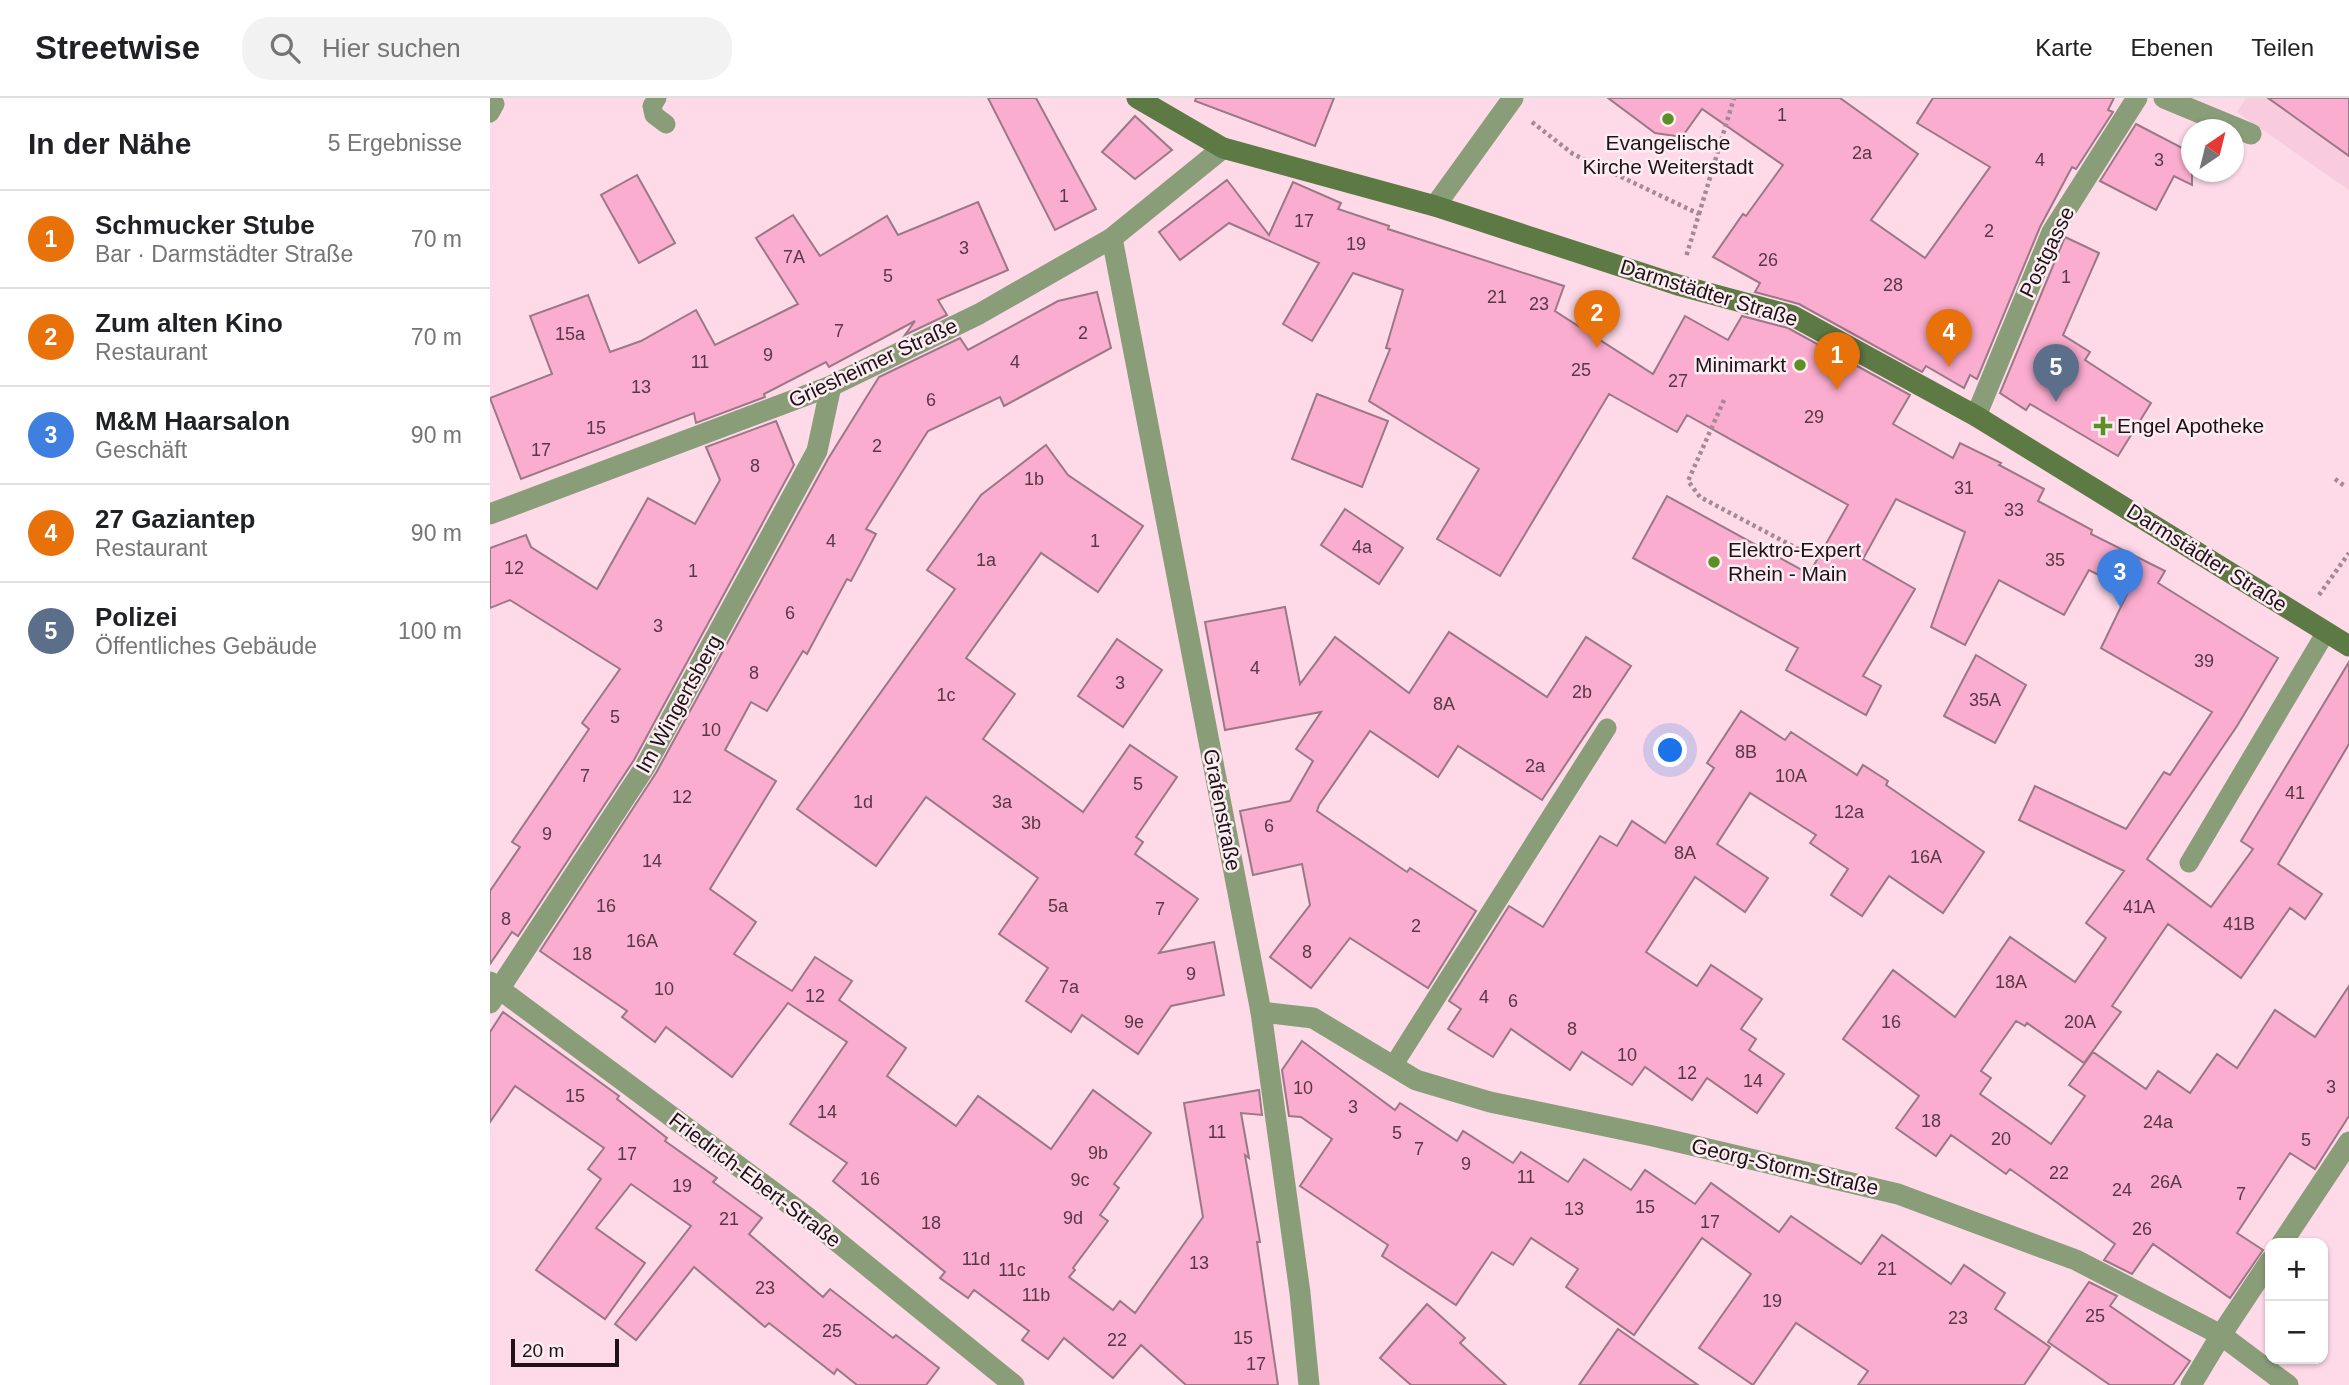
<!DOCTYPE html>
<html lang="de">
<head>
<meta charset="utf-8">
<style>
  :root { --surface:#fff; --page:#f2f2f2; --text:#202124; --muted:#757577; --line:#e0e0e0; --accent:#d93025 }
  body { margin:0; font-family:Arial,sans-serif; background:var(--page); color:var(--text) }
  .controls { position:absolute; right:21px; bottom:21px; display:grid; overflow:hidden; border-radius:14px; box-shadow:0 2px 5px #0004 }
  .controls button { width:63px; height:63px; display:grid; place-items:center; padding:0; border:0; border-bottom:2px solid var(--line); background:var(--surface); color:var(--text); font:35px sans-serif }
  .compass { position:absolute; left:1691px; top:21px; width:63px; height:63px; border-radius:50%; background:var(--surface); box-shadow:0 2px 5px #0004; rotate:35deg }
  .scale { position:absolute; left:21px; bottom:18px; width:108px; box-sizing:border-box; padding-left:7px; border:4px solid #1f1217; border-top:0; font-size:19px; line-height:24px; white-space:nowrap; color:#1f1217; -webkit-text-stroke:5px #fcedf3; paint-order:stroke }
  .you { position:absolute; left:1181px; top:653px; width:24px; height:24px; margin:-18px; border:5px solid #fff; border-radius:50%; background:#1a73e8; box-shadow:0 0 0 10px #1a73e833 }
  .badge { display:grid; place-items:center; width:46px; height:46px; border-radius:50%; background:var(--accent); color:#fff; font-size:23px; font-weight:700 }
  .pin { position:absolute; translate:-50% -58px; filter:drop-shadow(0 2px 4px #0008) }
  .pin::after { content:''; position:absolute; top:37px; width:24px; height:21px; background:inherit; clip-path:polygon(0 0,100% 0,50% 100%) }
  .list { margin:0; padding:0; list-style:none }
  h2 { display:flex; justify-content:space-between; align-items:center; height:91px; margin:0; padding:0 28px; font-size:30px }
  h2 small { font-size:23px; font-weight:400; color:var(--muted) }
  .list li { display:grid; grid-template-columns:46px 1fr auto; gap:21px; align-items:center; box-sizing:border-box; height:98px; padding:0 28px; border-top:2px solid var(--line) }
  .list b { display:block; font-size:26px; white-space:nowrap }
  .list p { margin:0; font-size:23px; white-space:nowrap; color:var(--muted) }
  .list em { font-size:23px; font-style:normal; color:var(--muted) }
  .icon { flex:none; width:38px; height:38px; fill:none; stroke:currentColor; stroke-width:2; stroke-linecap:round; stroke-linejoin:round }
  .map { position:relative; flex:none; width:1859px; height:1287px; overflow:hidden }
  header { display:flex; align-items:center; gap:42px; box-sizing:border-box; height:98px; padding:0 35px; background:var(--surface); border-bottom:2px solid var(--line) }
  header strong { font-size:33px }
  nav { display:flex; gap:38px; margin-inline-start:auto; font-size:24px }
  .search { width:490px; height:63px; background:var(--page); display:flex; align-items:center; gap:18px; box-sizing:border-box; padding:0 24px; border-radius:28px; color:var(--muted); font-size:26px }
  main { display:flex }
  aside { flex:1; background:var(--surface) }
  .map>svg:first-child { display:block }
  .built { fill:#f8cbde }
  .building { fill:#fbadcf; stroke:#9a7886; stroke-width:2 }
  .lines { fill:none; stroke-linecap:round; stroke-linejoin:round }
  .path { stroke:#a58a95; stroke-width:4.5; stroke-dasharray:3.5 3.5; stroke-linecap:butt }
  .lane { stroke:#899d79; stroke-width:19 }
  .street { stroke:#899d79; stroke-width:21 }
  .secondary { stroke:#5d7a44; stroke-width:21 }
  .poi-dot { fill:#5d8f26; stroke:#fcedf3; stroke-width:2.5 }
  .labels { text-anchor:middle; stroke-width:5; stroke-linejoin:round; paint-order:stroke }
  .number-label { font-size:18px; fill:#563945 }
  .poi-label { font-size:21px; fill:#1f1217; stroke:#fcedf3; text-anchor:start }
  .street-label { font-size:21px; fill:#1f1217; stroke:#fcedf3 }
</style>
</head>
<body>
<header>
<strong>Streetwise</strong>
<div class="search"><svg class="icon" aria-label="search" viewBox="0 0 24 24"><circle cx="10" cy="10" r="6"/><path d="M15 15l6 6"/></svg>Hier suchen</div>
<nav><a>Karte</a><a>Ebenen</a><a>Teilen</a></nav>
</header>
<main>
<aside>
<h2>In der Nähe<small>5 Ergebnisse</small></h2>
<ul class="list">
<li><span class="badge" style="background:#e8710a">1</span><div><b>Schmucker Stube</b><p>Bar · Darmstädter Straße</p></div><em>70 m</em></li>
<li><span class="badge" style="background:#e8710a">2</span><div><b>Zum alten Kino</b><p>Restaurant</p></div><em>70 m</em></li>
<li><span class="badge" style="background:#3f7fe0">3</span><div><b>M&amp;M Haarsalon</b><p>Geschäft</p></div><em>90 m</em></li>
<li><span class="badge" style="background:#e8710a">4</span><div><b>27 Gaziantep</b><p>Restaurant</p></div><em>90 m</em></li>
<li><span class="badge" style="background:#5c6f8a">5</span><div><b>Polizei</b><p>Öffentliches Gebäude</p></div><em>100 m</em></li>
</ul>
</aside>
<div class="map">
<svg width="1859" height="1287" viewBox="0 0 1859 1287">
  <rect width="100%" height="100%" fill="#fed9e8"/>
  <path class="built" d="M1756,0H1859V92L1747,14Z"/>
  <g class="building">
    <path d="M498,0H546L606,111L565,132Z"/>
    <path d="M706,0H844L825,48L705,3Z"/>
    <path d="M1118,0H1350L1428,56L1381,122L1435,160L1500,69L1427,25L1443,0H1624L1618,12L1623,14L1586,71L1582,69L1550,129L1487,281L1480,277L1474,290L1436,268L1432,274L1309,206L1265,194L1270,185L1223,159L1253,116L1256,118L1293,67L1212,11L1192,39L1165,35Z"/>
    <path d="M1778,0H1859V58Z"/>
    <path d="M645,18L682,52L645,81L612,54Z"/>
    <path d="M1646,26L1702,55V87L1684,78L1666,112L1610,83Z"/>
    <path d="M147,77L185,145L149,165L111,97Z"/>
    <path d="M737,82L779,137L803,84L851,105L848,111L899,128L898,131L1074,188L1065,213L1163,276L1195,218L1238,242L1252,218L1298,230L1420,297L1403,326L1463,360L1470,345L1511,365L1509,367L1554,391L1548,403L1602,432L1601,436L1675,473L1668,485L1788,560L1747,628L1657,761L1721,809L1763,751L1751,743L1859,564V646L1788,766L1832,796L1815,821L1800,810L1751,880L1678,826L1622,908L1631,914L1594,965L1537,925L1535,928L1526,923L1491,973L1501,980L1490,996L1561,1046L1595,998L1579,987L1603,954L1656,991L1668,973L1700,995L1727,956L1747,970L1785,912L1825,939L1859,888V1018L1825,1071L1800,1055L1747,1135L1773,1152L1740,1200L1663,1146L1642,1176L1614,1162L1625,1146L1520,1071L1516,1076L1461,1037L1446,1058L1406,1030L1429,998L1353,941L1403,872L1465,919L1520,839L1585,884L1616,840L1596,825L1634,773L1529,722L1545,688L1636,731L1674,674L1680,677L1722,614L1611,550L1639,492L1599,472L1574,517L1509,482L1475,547L1441,529L1475,434L1406,401L1373,461L1425,491L1373,578L1391,588L1376,617L1296,572L1308,550L1143,460L1177,398L1319,476L1358,407L1197,317L1187,334L1119,296L1010,478L947,441L989,371L879,303L900,251L896,250L913,192L863,175L822,243L793,226L829,165L739,125L690,162L669,134Z"/>
    <path d="M488,104L518,172L448,202L457,217L415,237L425,223L339,269L336,264L274,296L275,299L206,325L204,315L31,381L0,300L62,276L40,218L98,197L120,254L151,243L206,212L225,247L308,206L266,140L303,117L330,158L397,118L408,137Z"/>
    <path d="M1575,139L1609,155L1573,237L1600,254L1595,262L1661,305L1628,358L1540,306L1536,312L1510,295Z"/>
    <path d="M607,194L621,250L514,308L510,299L438,333L376,431L386,436L361,483L357,481L317,556L313,553L277,613L261,604L235,652L286,683L220,791L266,824L244,856L302,893L325,859L362,883L349,902L416,950L397,978L466,1028L488,998L561,1051L603,992L661,1035L624,1086L629,1090L610,1117L618,1123L583,1170L585,1172L579,1179L623,1212L630,1203L645,1215L713,1119L694,1005L769,992L772,1017L751,1015L759,1060L755,1057L770,1144H767L788,1287H696L651,1247L623,1280L574,1240L558,1261L532,1242L539,1233L484,1192L478,1200L450,1180L455,1174L343,1083L357,1065L300,1026L357,944L298,905L242,979L176,929L165,944L132,919L137,913L50,853L166,675L338,361L389,279L470,240L478,252L568,203Z"/>
    <path d="M827,296L898,323L872,389L802,361Z"/>
    <path d="M286,323L304,367L144,662L28,838L22,834L0,866V793L30,749L22,744L99,631L92,625L130,571L20,502L0,510V450L36,437L41,449L107,491L158,400L205,426L230,382L216,349Z"/>
    <path d="M556,347L578,377L653,428L608,494L551,455L476,560L525,596L493,641L593,714L640,647L687,679L646,739L653,744L645,756L708,801L669,855L724,844L734,897L681,908L648,956L592,917L581,934L536,903L558,870L509,836L548,780L436,699L386,768L307,711L465,491L437,472L491,397Z"/>
    <path d="M855,411L913,450L889,486L831,447Z"/>
    <path d="M795,509L810,586L845,539L919,595L959,534L1057,599L1096,539L1141,568L1052,702L968,648L948,679L880,633L829,707L827,713L917,774L920,770L986,813L938,890L860,840L821,890L780,859L820,807L812,766L763,777L750,713L800,703L823,663L806,651L831,614L735,632L715,524Z"/>
    <path d="M627,541L672,572L633,629L588,598Z"/>
    <path d="M1486,557L1536,587L1505,645L1454,618Z"/>
    <path d="M1251,613L1295,642L1301,634L1367,677L1373,667L1398,683L1396,687L1494,754L1453,815L1399,778L1372,818L1341,797L1358,771L1320,745L1326,737L1260,695L1227,746L1278,780L1255,814L1205,779L1156,854L1207,888L1221,867L1272,901L1251,931L1266,941L1259,952L1294,976L1267,1015L1217,980L1202,1002L1155,969L1142,987L1092,954L1080,972L1021,931L1003,959L958,931L971,911L959,903L1019,808L1053,829L1110,738L1127,748L1142,723L1175,745L1224,670L1217,665Z"/>
    <path d="M13,914L129,998L127,1001L177,1040L175,1043L227,1080L223,1084L272,1120L259,1136L333,1199L340,1191L403,1240L406,1237L449,1270L436,1287H367L347,1271L344,1276L279,1225L275,1229L204,1169L146,1242L125,1226L201,1128L141,1086L106,1130L155,1165L115,1221L46,1172L111,1081L98,1071L114,1050L25,988L0,1024V934Z"/>
    <path d="M812,943L905,1012L910,1005L967,1043L973,1033L1023,1065L1031,1054L1078,1084L1094,1061L1141,1092L1155,1072L1205,1106L1221,1085L1289,1134L1301,1118L1371,1166L1392,1137L1461,1186L1474,1167L1515,1195L1505,1211L1560,1249L1534,1287H1368L1378,1273L1306,1225L1263,1287L1209,1250L1261,1176L1212,1140L1144,1237L1076,1189L1088,1171L1041,1140L1023,1167L1002,1154L966,1207L892,1158L898,1147L810,1088L842,1041L811,1019L799,1018L792,972Z"/>
    <path d="M1599,1184L1627,1198L1620,1208L1700,1263L1683,1287H1620L1558,1244Z"/>
    <path d="M937,1206L975,1240L970,1245L1016,1287H921L890,1260Z"/>
    <path d="M1128,1231L1208,1287H1089Z"/>
  </g>
  <g class="lines">
    <g class="path">
      <path d="M1042,24L1083,56L1209,116L1196,159"/>
      <path d="M1209,116L1244,0"/>
      <path d="M1234,302L1198,383L1210,399L1310,452"/>
      <path d="M1845,381L1856,389"/>
      <path d="M1829,497L1859,455"/>
    </g>
    <g class="lane">
      <path d="M167,0L162,8L164,17L176,26"/>
      <path d="M0,15L5,6"/>
      <path d="M1699,765L1836,534"/>
      <path d="M903,968L1117,630"/>
    </g>
    <g class="street">
      <path d="M1674,0L1761,36"/>
      <path d="M945,108L1023,0"/>
      <path d="M622,140L771,914L810,1195L819,1287"/>
      <path d="M1486,318L1562,134L1647,0"/>
      <path d="M0,416L341,288L489,216L622,140L733,50"/>
      <path d="M0,884L317,1119L524,1287"/>
      <path d="M0,905L155,669L327,353L341,288"/>
      <path d="M771,914L823,920L926,982L1000,1004L1163,1038L1408,1096L1586,1162L1731,1237L1798,1287"/>
      <path d="M1792,1145L1859,1044"/>
      <path d="M1701,1287L1731,1237L1780,1163"/>
    </g>
    <path class="secondary" d="M647,0L733,50L945,108L1188,187L1303,218L1486,318L1859,548"/>
  </g>
  <g class="poi-dot">
    <circle cx="1178" cy="21" r="7"/>
    <circle cx="1310" cy="267" r="7"/>
    <path d="M1609.5 317.5h7v7h7v7h-7v7h-7v-7h-7v-7h7z"/>
    <circle cx="1224" cy="464" r="7"/>
  </g>
  <g class="labels">
    <g class="number-label">
      <text x="1292" y="23">1</text>
      <text x="1372" y="61">2a</text>
      <text x="1550" y="68">4</text>
      <text x="1669" y="68">3</text>
      <text x="574" y="104">1</text>
      <text x="814" y="129">17</text>
      <text x="1499" y="139">2</text>
      <text x="866" y="152">19</text>
      <text x="474" y="156">3</text>
      <text x="304" y="165">7A</text>
      <text x="1278" y="168">26</text>
      <text x="398" y="184">5</text>
      <text x="1576" y="185">1</text>
      <text x="1403" y="193">28</text>
      <text x="1007" y="205">21</text>
      <text x="1049" y="212">23</text>
      <text x="349" y="239">7</text>
      <text x="593" y="241">2</text>
      <text x="80" y="242">15a</text>
      <text x="278" y="263">9</text>
      <text x="210" y="270">11</text>
      <text x="525" y="270">4</text>
      <text x="1091" y="278">25</text>
      <text x="1188" y="289">27</text>
      <text x="151" y="295">13</text>
      <text x="441" y="308">6</text>
      <text x="1324" y="325">29</text>
      <text x="106" y="336">15</text>
      <text x="387" y="354">2</text>
      <text x="51" y="358">17</text>
      <text x="265" y="374">8</text>
      <text x="544" y="387">1b</text>
      <text x="1474" y="396">31</text>
      <text x="1524" y="418">33</text>
      <text x="341" y="449">4</text>
      <text x="605" y="449">1</text>
      <text x="872" y="455">4a</text>
      <text x="496" y="468">1a</text>
      <text x="1565" y="468">35</text>
      <text x="24" y="476">12</text>
      <text x="203" y="479">1</text>
      <text x="300" y="521">6</text>
      <text x="168" y="534">3</text>
      <text x="1714" y="569">39</text>
      <text x="765" y="576">4</text>
      <text x="264" y="581">8</text>
      <text x="630" y="591">3</text>
      <text x="1092" y="600">2b</text>
      <text x="456" y="603">1c</text>
      <text x="1495" y="608">35A</text>
      <text x="954" y="612">8A</text>
      <text x="125" y="625">5</text>
      <text x="221" y="638">10</text>
      <text x="1256" y="660">8B</text>
      <text x="1045" y="674">2a</text>
      <text x="95" y="684">7</text>
      <text x="1301" y="684">10A</text>
      <text x="648" y="692">5</text>
      <text x="1805" y="701">41</text>
      <text x="192" y="705">12</text>
      <text x="373" y="710">1d</text>
      <text x="512" y="710">3a</text>
      <text x="1359" y="720">12a</text>
      <text x="541" y="731">3b</text>
      <text x="779" y="734">6</text>
      <text x="57" y="742">9</text>
      <text x="1195" y="761">8A</text>
      <text x="1436" y="765">16A</text>
      <text x="162" y="769">14</text>
      <text x="116" y="814">16</text>
      <text x="568" y="814">5a</text>
      <text x="1649" y="815">41A</text>
      <text x="670" y="817">7</text>
      <text x="16" y="827">8</text>
      <text x="1749" y="832">41B</text>
      <text x="926" y="834">2</text>
      <text x="152" y="849">16A</text>
      <text x="817" y="860">8</text>
      <text x="92" y="862">18</text>
      <text x="701" y="882">9</text>
      <text x="1521" y="890">18A</text>
      <text x="579" y="895">7a</text>
      <text x="174" y="897">10</text>
      <text x="325" y="904">12</text>
      <text x="994" y="905">4</text>
      <text x="1023" y="909">6</text>
      <text x="644" y="930">9e</text>
      <text x="1401" y="930">16</text>
      <text x="1590" y="930">20A</text>
      <text x="1082" y="937">8</text>
      <text x="1137" y="963">10</text>
      <text x="1197" y="981">12</text>
      <text x="1263" y="989">14</text>
      <text x="1841" y="995">3</text>
      <text x="813" y="996">10</text>
      <text x="85" y="1004">15</text>
      <text x="863" y="1015">3</text>
      <text x="337" y="1020">14</text>
      <text x="1441" y="1029">18</text>
      <text x="1668" y="1030">24a</text>
      <text x="727" y="1040">11</text>
      <text x="907" y="1041">5</text>
      <text x="1511" y="1047">20</text>
      <text x="1816" y="1048">5</text>
      <text x="929" y="1057">7</text>
      <text x="608" y="1061">9b</text>
      <text x="137" y="1062">17</text>
      <text x="976" y="1072">9</text>
      <text x="1569" y="1081">22</text>
      <text x="1036" y="1085">11</text>
      <text x="380" y="1087">16</text>
      <text x="590" y="1088">9c</text>
      <text x="1676" y="1090">26A</text>
      <text x="192" y="1094">19</text>
      <text x="1632" y="1098">24</text>
      <text x="1751" y="1102">7</text>
      <text x="1155" y="1115">15</text>
      <text x="1084" y="1117">13</text>
      <text x="583" y="1126">9d</text>
      <text x="239" y="1127">21</text>
      <text x="1220" y="1130">17</text>
      <text x="441" y="1131">18</text>
      <text x="1652" y="1137">26</text>
      <text x="486" y="1167">11d</text>
      <text x="709" y="1171">13</text>
      <text x="1397" y="1177">21</text>
      <text x="522" y="1178">11c</text>
      <text x="275" y="1196">23</text>
      <text x="546" y="1203">11b</text>
      <text x="1282" y="1209">19</text>
      <text x="1605" y="1224">25</text>
      <text x="1468" y="1226">23</text>
      <text x="342" y="1239">25</text>
      <text x="753" y="1246">15</text>
      <text x="627" y="1248">22</text>
      <text x="766" y="1272">17</text>
    </g>
    <g class="poi-label">
      <text x="1178" y="52" text-anchor="middle">Evangelische<tspan x="1178" dy="24">Kirche Weiterstadt</tspan></text>
      <text x="1296" y="274" text-anchor="end">Minimarkt</text>
      <text x="1627" y="335">Engel Apotheke</text>
      <text x="1238" y="459">Elektro-Expert<tspan x="1238" dy="24">Rhein - Main</tspan></text>
    </g>
    <g class="street-label">
      <text transform="translate(1557 154) rotate(-64)" y="7">Postgasse</text>
      <text transform="translate(1219 195) rotate(17)" y="7">Darmstädter Straße</text>
      <text transform="translate(383 265) rotate(-25)" y="7">Griesheimer Straße</text>
      <text transform="translate(1717 460) rotate(32)" y="7">Darmstädter Straße</text>
      <text transform="translate(189 606) rotate(-61)" y="7">Im Wingertsberg</text>
      <text transform="translate(732 712) rotate(79)" y="7">Grafenstraße</text>
      <text transform="translate(1295 1069) rotate(13)" y="7">Georg-Storm-Straße</text>
      <text transform="translate(265 1082) rotate(37)" y="7">Friedrich-Ebert-Straße</text>
    </g>
  </g>
</svg>
<div class="controls">
<button>+</button>
<button>−</button>
</div>
<svg class="compass" viewBox="-18 -18 36 36"><path d="M0-13l5 13h-10z" fill="#e53935"/><path d="M0 13l5-13h-10z" fill="#757577"/></svg>
<div class="scale">20 m</div>
<div class="you"></div>
<div class="pin badge" style="left:1347px;top:292px;background:#e8710a">1</div>
<div class="pin badge" style="left:1107px;top:250px;background:#e8710a">2</div>
<div class="pin badge" style="left:1630px;top:509px;background:#3f7fe0">3</div>
<div class="pin badge" style="left:1459px;top:269px;background:#e8710a">4</div>
<div class="pin badge" style="left:1566px;top:304px;background:#5c6f8a">5</div>
</div>
</main>
</body>
</html>
